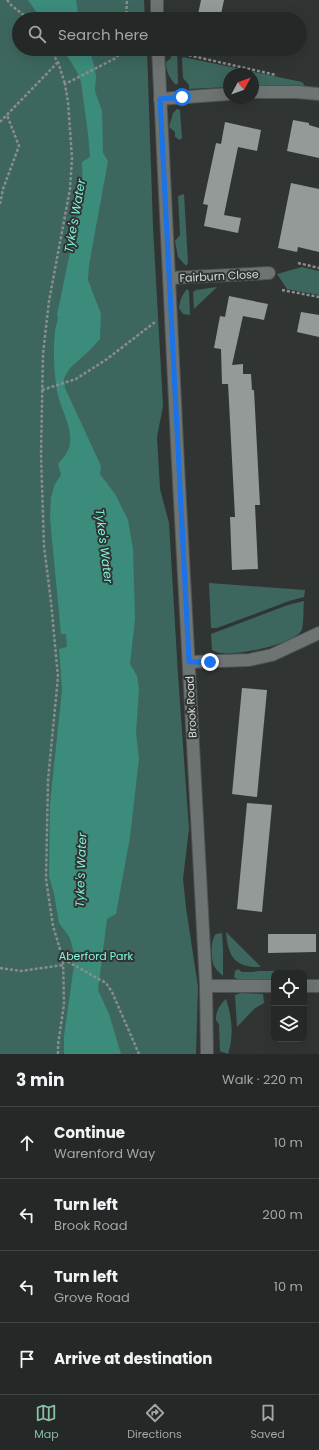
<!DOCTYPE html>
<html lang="en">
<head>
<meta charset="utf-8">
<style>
  :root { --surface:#242827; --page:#2c302f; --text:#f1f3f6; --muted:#a3a6a7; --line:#414444; --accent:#8abfa5 }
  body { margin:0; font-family:Poppins,sans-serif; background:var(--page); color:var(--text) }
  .controls { position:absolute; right:12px; bottom:12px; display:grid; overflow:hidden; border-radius:8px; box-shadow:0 4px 16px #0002 }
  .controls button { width:36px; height:36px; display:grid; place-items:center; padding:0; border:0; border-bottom:1px solid var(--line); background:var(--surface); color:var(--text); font:20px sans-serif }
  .compass { position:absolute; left:223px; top:68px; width:36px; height:36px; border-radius:50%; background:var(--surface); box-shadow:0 4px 16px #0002; rotate:49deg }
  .stop { position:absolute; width:12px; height:12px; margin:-9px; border:3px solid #1a73e8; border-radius:50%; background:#fff }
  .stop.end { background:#1a73e8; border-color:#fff; box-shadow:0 1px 4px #0008 }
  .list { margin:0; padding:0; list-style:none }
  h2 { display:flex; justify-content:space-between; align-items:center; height:52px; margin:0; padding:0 16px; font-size:17px }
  h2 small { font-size:13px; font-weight:400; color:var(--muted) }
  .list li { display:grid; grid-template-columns:26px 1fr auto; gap:12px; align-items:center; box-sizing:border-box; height:72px; padding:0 16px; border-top:1px solid var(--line) }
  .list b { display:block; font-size:15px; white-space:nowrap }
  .list p { margin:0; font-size:13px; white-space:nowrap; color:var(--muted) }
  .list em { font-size:13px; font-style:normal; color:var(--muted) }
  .icon { flex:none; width:22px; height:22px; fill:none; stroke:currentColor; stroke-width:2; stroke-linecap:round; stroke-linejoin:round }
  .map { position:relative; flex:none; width:319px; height:1054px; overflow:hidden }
  .search { position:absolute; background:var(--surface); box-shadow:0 4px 16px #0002; left:12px; right:12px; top:12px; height:44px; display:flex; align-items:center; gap:10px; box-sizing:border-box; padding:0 14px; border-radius:22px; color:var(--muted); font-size:15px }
  .sheet { height:340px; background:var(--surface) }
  nav { display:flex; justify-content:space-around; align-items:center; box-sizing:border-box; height:56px; border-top:1px solid var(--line); background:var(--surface); font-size:11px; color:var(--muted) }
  nav a { display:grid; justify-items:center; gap:2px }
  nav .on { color:var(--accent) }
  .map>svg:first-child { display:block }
  .green { fill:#3d675e }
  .water { fill:#3c8c7c }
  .building { fill:#939a98 }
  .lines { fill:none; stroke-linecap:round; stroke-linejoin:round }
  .minor-casing { stroke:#4d5250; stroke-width:14 }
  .tertiary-casing { stroke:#4d5250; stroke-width:14 }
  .path { stroke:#898d8c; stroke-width:2.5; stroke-dasharray:3 2; stroke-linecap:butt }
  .minor { stroke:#6e7473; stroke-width:12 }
  .tertiary { stroke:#6e7473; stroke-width:12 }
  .route { stroke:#1a73e8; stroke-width:5 }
  .labels { text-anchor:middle; stroke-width:4; stroke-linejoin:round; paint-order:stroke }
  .street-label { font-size:11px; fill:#d7dbda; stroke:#303534 }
  .park-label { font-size:11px; fill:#82f7df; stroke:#303534 }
  .water-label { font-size:12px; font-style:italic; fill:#7ff4dc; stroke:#303534 }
</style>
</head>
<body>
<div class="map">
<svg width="319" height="1054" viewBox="0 0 319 1054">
  <rect width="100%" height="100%" fill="#303534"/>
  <g class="green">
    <path d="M0,0H144L145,19H19V49H147L153,227L163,406L157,437L160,489L169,523L178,675L189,829L183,879L186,908L198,987L196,1054H0Z"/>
    <path d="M171,49H177L178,83L176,85C169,77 166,72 166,62L171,58Z"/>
    <path d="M183,57L302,82L305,86L253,87V74H229V87L189,89V85L183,78L182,59Z"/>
    <path d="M177,109L180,110L182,138L180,140L175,137V132L169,127L173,113Z"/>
    <path d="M184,194L188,263L186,266L178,257L175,241L180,235L178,196Z"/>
    <path d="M302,267L319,271V295L287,289L277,274Z"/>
    <path d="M217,287L194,309L193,292L196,290Z"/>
    <path d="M187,289L189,291L190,315L183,314L179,308C180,300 182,295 187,289Z"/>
    <path d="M209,583L305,590L304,597L289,601L217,628H211Z"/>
    <path d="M304,601C303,608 304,623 302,629C298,644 235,656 221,653C218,653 215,651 212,650L211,634L288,605Z"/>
    <path d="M226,932L261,967C235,968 228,957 226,932Z"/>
    <path d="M222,933L223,949V976C220,973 216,970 214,966C211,958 210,940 216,934Z"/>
    <path d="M238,969L242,972H252L259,971H290L292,973H274V980L237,979L234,977L235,971Z"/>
    <path d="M241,993L263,994L264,1003L254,1009L237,1027L235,995Z"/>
    <path d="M226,999C232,1017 234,1036 228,1054L220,1051L219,1024L216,1020C216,1011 219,1006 226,999Z"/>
  </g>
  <g class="water">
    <path d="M28,0H76L79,19H41Z"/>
    <path d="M63,49H89L94,65L96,76L95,91L102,111L103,153L108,161L89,265L88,280L101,314L100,339L89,351L70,368L64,378L65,388L101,466L100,474L115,494L128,520L133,549L135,619L130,664L137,676L139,689L136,733L139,758L130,837L116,914L107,919L98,990L109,1014L121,1054H64V1036L75,958L70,938L59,923L54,894L49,876L50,804L62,690L59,649L67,647L66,634H61L50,518L51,497L55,484L61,475L58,464C63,458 70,451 70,442C72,426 60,407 57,391C54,372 53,351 55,332C55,327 58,322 58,317L57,315L83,190L82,162L90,157L88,134L81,82L77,72Z"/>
  </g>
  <g class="building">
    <path d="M201,0H224L220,19H197Z"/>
    <path d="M293,120L309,123V125L319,128V158L287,151Z"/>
    <path d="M225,122L261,130L257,151L238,147L224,215L241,218L238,233L204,226L208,205L203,204L216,143L221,144Z"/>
    <path d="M291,183L319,189V252L298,247L297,252L278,248Z"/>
    <path d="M229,296L268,304L264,320L243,316L232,365L243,364V374H251L252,390H254L260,505H255L258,569L232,570L230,517H235L228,383V384H222L221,349L214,348L220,316L225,317Z"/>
    <path d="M301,312L319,315V337L297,332Z"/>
    <path d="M242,688L267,690L257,797L232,794Z"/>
    <path d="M247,803L272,805L262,912L237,909Z"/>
    <path d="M268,934H316V952L268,953Z"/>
  </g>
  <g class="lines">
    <g class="minor-casing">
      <g id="minor">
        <path d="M253,92H297L319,94"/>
        <path d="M160,99L229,94"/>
        <path d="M169,278L269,273"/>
        <path d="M189,662L249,660L272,655L319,633"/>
        <path d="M206,986H274"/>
        <path d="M304,986H319"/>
      </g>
    </g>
    <g class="tertiary-casing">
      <g id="tertiary">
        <path d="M157,0V19"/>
        <path d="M158,49L178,464L206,986L207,1054"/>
      </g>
    </g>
    <g class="path">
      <path d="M7,0L12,6L29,19"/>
      <path d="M126,19L127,0"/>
      <path d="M49,49L58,62L65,84"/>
      <path d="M179,53L276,75"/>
      <path d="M0,122L58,62"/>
      <path d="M0,204L3,189L19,146L7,115"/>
      <path d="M298,263L319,268"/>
      <path d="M282,290L319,297"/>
      <path d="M42,390L76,379L107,359L155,322"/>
      <path d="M63,959L106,983L112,992L139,1054"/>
      <path d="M0,968L21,971L63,965"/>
      <path d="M58,1054V1045L64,1004L63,959L53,926L46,879L48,780L58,677L51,602L44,546L41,454L43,354L49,301L70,189L72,158L68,102L65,84L116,58L123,49"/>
    </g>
    <use href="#minor" class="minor"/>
    <use href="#tertiary" class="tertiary"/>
  </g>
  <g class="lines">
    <path class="route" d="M182,97L160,99L189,662H210"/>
  </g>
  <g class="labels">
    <g class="street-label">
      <text transform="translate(219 276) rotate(-3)" y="4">Fairburn Close</text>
      <text transform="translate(191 707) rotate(-93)" y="4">Brook Road</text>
    </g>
    <g class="park-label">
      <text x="96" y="960">Aberford Park</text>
    </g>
    <g class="water-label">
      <text transform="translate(75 216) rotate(-80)" y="4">Tyke's Water</text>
      <text transform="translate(104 546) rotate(83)" y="4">Tyke's Water</text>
      <text transform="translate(81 870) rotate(-88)" y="4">Tyke's Water</text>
    </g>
  </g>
</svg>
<div class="controls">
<button><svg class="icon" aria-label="locate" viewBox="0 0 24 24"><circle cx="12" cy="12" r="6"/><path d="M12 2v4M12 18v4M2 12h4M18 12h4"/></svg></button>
<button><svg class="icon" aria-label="layers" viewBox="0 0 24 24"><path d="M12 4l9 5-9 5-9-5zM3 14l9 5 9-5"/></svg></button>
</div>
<svg class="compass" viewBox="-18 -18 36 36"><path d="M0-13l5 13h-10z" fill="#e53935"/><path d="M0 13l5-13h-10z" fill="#a3a6a7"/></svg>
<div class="stop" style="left:182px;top:97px"></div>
<div class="stop end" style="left:210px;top:662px"></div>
<div class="search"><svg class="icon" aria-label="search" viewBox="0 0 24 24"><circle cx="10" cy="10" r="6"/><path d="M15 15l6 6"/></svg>Search here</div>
</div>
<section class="sheet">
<h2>3 min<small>Walk · 220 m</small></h2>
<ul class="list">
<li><svg class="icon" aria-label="ahead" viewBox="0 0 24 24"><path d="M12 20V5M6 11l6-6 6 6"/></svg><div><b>Continue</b><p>Warenford Way</p></div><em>10 m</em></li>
<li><svg class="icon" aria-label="left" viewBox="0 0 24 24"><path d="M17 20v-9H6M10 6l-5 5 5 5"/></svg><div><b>Turn left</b><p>Brook Road</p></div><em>200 m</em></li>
<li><svg class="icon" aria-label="left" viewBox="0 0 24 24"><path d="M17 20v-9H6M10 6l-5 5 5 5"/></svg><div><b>Turn left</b><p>Grove Road</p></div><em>10 m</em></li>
<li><svg class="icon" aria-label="arrive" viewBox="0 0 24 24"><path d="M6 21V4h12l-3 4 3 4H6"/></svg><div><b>Arrive at destination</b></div></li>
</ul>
</section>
<nav>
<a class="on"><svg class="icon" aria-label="map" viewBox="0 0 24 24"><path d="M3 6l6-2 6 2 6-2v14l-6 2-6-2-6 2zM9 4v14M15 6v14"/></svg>Map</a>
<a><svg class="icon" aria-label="directions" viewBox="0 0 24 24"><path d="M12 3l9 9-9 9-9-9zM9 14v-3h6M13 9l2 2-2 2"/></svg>Directions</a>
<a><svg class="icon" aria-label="saved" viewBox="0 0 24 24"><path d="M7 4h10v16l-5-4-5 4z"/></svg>Saved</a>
</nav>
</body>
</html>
